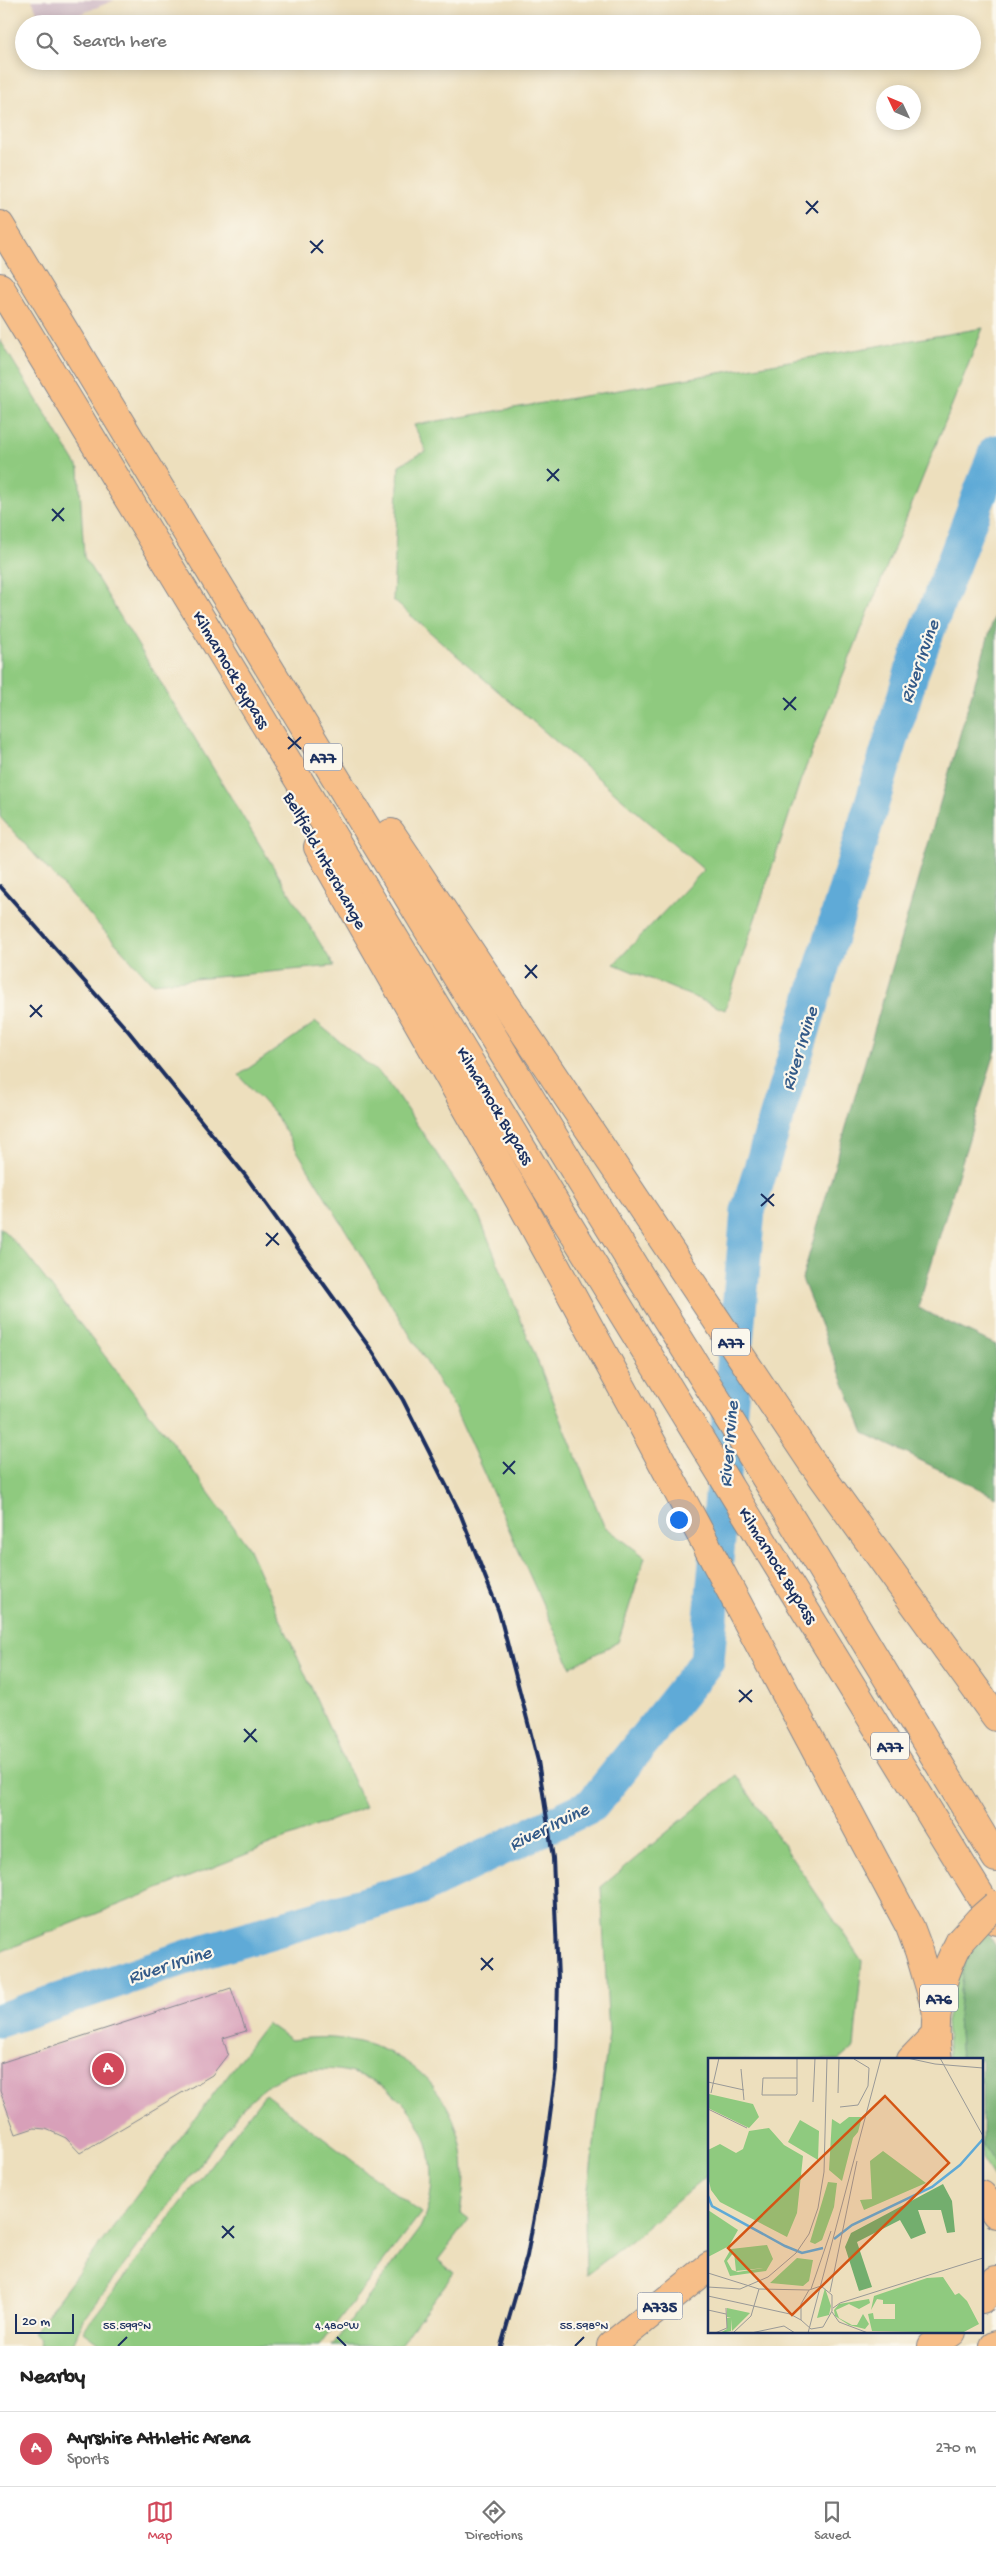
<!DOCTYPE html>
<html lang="en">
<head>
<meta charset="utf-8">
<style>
  :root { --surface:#fff; --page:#f6f6f6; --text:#222; --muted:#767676; --line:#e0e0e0; --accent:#d1495b }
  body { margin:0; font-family:"Gochi Hand",sans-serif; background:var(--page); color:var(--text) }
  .compass { position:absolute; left:876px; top:85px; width:45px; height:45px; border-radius:50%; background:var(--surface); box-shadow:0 2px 12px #0003; rotate:314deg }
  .scale { position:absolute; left:15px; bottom:12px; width:59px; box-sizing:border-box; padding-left:5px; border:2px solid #1b2f5e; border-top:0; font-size:14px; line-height:18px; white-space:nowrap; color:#1b2f5e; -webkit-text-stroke:4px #fbf7ec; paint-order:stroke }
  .you { position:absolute; left:678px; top:1519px; width:18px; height:18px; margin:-12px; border:4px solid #fff; border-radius:50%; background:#1a73e8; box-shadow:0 0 0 8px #1a73e833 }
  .badge { display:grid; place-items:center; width:32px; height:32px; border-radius:50%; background:var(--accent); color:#fff; font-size:16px; font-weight:700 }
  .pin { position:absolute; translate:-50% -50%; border:2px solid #fff; box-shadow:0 1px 5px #0006 }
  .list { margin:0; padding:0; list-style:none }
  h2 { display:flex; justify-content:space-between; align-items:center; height:65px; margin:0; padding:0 20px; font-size:21px }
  h2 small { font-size:16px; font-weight:400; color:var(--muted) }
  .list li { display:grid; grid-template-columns:32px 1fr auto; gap:15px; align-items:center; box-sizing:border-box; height:75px; padding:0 20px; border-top:1px solid var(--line) }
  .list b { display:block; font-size:19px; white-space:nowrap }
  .list p { margin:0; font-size:16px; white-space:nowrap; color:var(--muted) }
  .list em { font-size:16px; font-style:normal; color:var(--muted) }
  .icon { flex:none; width:28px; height:28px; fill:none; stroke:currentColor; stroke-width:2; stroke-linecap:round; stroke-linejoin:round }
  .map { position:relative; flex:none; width:996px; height:2346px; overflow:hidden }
  .search { position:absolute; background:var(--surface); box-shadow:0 2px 12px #0003; left:15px; right:15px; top:15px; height:55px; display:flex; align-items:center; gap:12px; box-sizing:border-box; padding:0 18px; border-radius:28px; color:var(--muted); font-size:19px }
  .sheet { height:140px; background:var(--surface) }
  nav { display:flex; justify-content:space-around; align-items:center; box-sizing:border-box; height:70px; border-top:1px solid var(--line); background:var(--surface); font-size:14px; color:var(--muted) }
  nav a { display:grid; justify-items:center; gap:2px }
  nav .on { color:var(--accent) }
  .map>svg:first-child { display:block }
  .industrial { fill:#d2bdc7 }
  .green { fill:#8fca7f; stroke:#557c6e }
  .forest { fill:#73ae6e; stroke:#476e66 }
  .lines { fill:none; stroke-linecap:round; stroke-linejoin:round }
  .river { stroke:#5faad7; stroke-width:35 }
  .building { fill:#d8a0b9 }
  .primary-casing { stroke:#84878e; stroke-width:30 }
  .trunk-casing { stroke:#84878e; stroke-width:30 }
  .primary { stroke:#f7be88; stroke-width:28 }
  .trunk { stroke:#f7be88; stroke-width:28 }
  .rail { stroke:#1b2f5e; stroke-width:4 }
  .trunk-bridge-casing { stroke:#84878e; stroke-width:30; stroke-linecap:butt }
  .trunk-bridge { stroke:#f7be88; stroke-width:28 }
  .ticks { fill:none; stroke:#1b2f5e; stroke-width:2 }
  .labels { text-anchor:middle; stroke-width:4.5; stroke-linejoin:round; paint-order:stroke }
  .shield { fill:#fbf7ec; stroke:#5e6b89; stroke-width:1 }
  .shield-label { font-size:16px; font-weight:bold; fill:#1b2f5e }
  .street-label { font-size:18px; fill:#1b2f5e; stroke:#fbf7ec }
  .water-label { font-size:19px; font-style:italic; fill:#335a88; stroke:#fbf7ec }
  .inset-river { fill:none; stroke:#5faad7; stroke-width:2.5 }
  .inset-road { fill:none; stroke:#999997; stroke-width:1 }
  .view { fill:#d45514; fill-opacity:0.15; stroke:#d45514; stroke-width:2.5 }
  .inset-edge { fill:none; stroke:#1b2f5e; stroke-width:2.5 }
  .ticks-label { font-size:12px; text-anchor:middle; fill:#1b2f5e; stroke:#fbf7ec; stroke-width:4.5; stroke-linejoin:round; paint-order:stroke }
</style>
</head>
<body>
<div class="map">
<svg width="996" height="2346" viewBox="0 0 996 2346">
  <rect width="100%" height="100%" fill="#fbf7ec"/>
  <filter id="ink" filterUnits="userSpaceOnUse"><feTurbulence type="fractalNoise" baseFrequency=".02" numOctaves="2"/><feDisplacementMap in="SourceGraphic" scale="10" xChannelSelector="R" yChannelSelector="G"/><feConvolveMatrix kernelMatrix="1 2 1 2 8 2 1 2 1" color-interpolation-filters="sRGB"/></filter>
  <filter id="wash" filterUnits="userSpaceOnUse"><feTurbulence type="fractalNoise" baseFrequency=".0096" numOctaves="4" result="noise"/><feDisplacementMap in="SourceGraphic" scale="20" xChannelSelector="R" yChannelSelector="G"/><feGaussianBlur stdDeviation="1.12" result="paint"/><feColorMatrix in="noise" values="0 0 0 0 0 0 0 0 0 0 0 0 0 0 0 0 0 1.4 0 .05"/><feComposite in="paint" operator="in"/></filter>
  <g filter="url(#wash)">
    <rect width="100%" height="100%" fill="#eddfbd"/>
    <path class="industrial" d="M32,0H115L56,24H42Z"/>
    <g class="green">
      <path d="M983,328L801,779L725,1010L614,964L704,870L393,600L399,465L426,451L414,425Z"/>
      <path d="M0,340L79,469L84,557L334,966L152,983L0,817Z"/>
      <path d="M316,1022L386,1079L479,1216L604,1526L645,1557L618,1642L571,1667L454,1407L274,1113L239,1075Z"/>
      <path d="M0,1227L25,1253L177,1449L247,1545L365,1807L0,1952Z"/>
      <path d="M736,1775L862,1961L854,2047L839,2060H710V2173L631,2241L586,2275L585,2211L609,2034L601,1887Z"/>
      <path d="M965,1958L958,2017L961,2060H949L946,2022L954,1984Z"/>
      <path d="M267,2023L291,2040C401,2023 483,2100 460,2212L469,2219L438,2260L454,2273L399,2346H332L420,2228C453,2160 415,2080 337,2070C319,2068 301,2069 284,2076C269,2083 256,2095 244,2106L85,2317L72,2346H39L41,2339L33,2333Z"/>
      <path d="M265,2094L421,2213L319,2346H103L83,2331Z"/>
      <path d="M982,2143L996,2165V2181L982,2160Z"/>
    </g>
    <g class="forest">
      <path d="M996,610V1049L918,1308L996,1345V1497L864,1433L802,1279Z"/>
      <path d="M986,1931L996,1946V2165L982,2143V2060H961L958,2017L965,1958Z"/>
    </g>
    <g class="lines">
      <path class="river" d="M0,2020L205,1951L419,1888L592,1805L707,1661L748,1211L912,671L996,452"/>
    </g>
    <g id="blocks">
      <path class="building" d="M231,1988L246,2031L223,2038L228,2054L212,2075L80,2153L66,2138L46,2129L34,2128L16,2134L0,2091V2063Z"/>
    </g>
  </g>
  <g filter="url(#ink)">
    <use href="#blocks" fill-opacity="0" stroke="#84878e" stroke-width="1"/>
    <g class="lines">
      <g class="primary-casing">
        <g id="primary">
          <path d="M911,2060L934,2036"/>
          <path d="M982,2300L996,2280"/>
          <path d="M611,2346L710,2266"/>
          <path d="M932,2346L952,2332"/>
          <path d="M994,2346L996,2345"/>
        </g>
      </g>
      <g class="trunk-casing">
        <g id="trunk">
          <path d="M0,225L582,1183L793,1522L996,1858"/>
          <path d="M0,287L555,1203L996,1921"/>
          <path d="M391,833L811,1461L996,1717"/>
          <path d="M318,847L520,1201L636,1413L910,1927L919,1951L937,2012"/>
          <path d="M938,2060C931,2017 940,1978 960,1941"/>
          <path d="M982,2195L996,2214"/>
        </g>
      </g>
      <use href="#primary" class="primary"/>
      <use href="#trunk" class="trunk"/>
      <path class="rail" d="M0,886L129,1032L245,1175L372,1351L403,1400L460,1513L499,1612L538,1761L553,1858L558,1979L556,2069L543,2168L527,2256L501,2346"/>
      <g class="trunk-bridge-casing">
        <path id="trunk-bridge" d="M960,1941L979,1920L996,1905"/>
      </g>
      <use href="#trunk-bridge" class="trunk-bridge"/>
    </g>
  </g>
  <path class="ticks" d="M806,201L818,213M806,214L818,201M310,241L323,253M311,253L323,240M547,469L559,481M547,481L559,469M52,509L64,521M52,521L64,508M783,698L796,710M784,710L796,697M288,737L301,749M288,749L301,737M525,965L537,978M525,978L537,965M30,1005L42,1017M30,1017L42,1005M761,1194L774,1206M761,1206L774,1194M266,1233L279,1245M266,1246L278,1233M503,1462L515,1474M503,1474L515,1461M739,1690L752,1702M739,1702L752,1690M244,1729L257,1742M244,1742L256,1729M481,1958L493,1970M481,1970L493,1958M222,2226L234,2238M222,2238L234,2226M337,2337L346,2346M118,2346L127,2337M575,2346L584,2337"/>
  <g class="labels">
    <g class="shield">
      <rect x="304" y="743.5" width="38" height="27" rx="4"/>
      <rect x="712" y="1328.5" width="38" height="27" rx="4"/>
      <rect x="871" y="1732.5" width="38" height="27" rx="4"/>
      <rect x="920" y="1984.5" width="38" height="27" rx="4"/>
      <rect x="637.5" y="2292.5" width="45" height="27" rx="4"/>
    </g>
    <g class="shield-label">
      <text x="323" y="763">A77</text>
      <text x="731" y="1348">A77</text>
      <text x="890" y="1752">A77</text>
      <text x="939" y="2004">A76</text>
      <text x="660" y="2312">A735</text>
    </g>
    <g class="street-label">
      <text transform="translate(232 669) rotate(59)" y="6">Kilmarnock Bypass</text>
      <text transform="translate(326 860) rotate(61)" y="6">Bellfield Interchange</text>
      <text transform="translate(496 1105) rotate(59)" y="6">Kilmarnock Bypass</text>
      <text transform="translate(779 1565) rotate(58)" y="6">Kilmarnock Bypass</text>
    </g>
    <g class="water-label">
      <text transform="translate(918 661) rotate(-71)" y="7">River Irvine</text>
      <text transform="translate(798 1048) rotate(-73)" y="7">River Irvine</text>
      <text transform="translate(727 1444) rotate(-85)" y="7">River Irvine</text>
      <text transform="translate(548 1825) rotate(-26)" y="7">River Irvine</text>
      <text transform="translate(169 1963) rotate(-18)" y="7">River Irvine</text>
    </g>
  </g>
  <g transform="translate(708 2058)">
    <rect width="275" height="275" fill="#eddfbd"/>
    <path d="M1,36L45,46L51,59L41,70L0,50ZM141,59H154L150,74L145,80L134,123L121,112L124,61L132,66ZM92,62L111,73L110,102L80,84ZM61,70L76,87L95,98L89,155L79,179L12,144L3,132L0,119V92L12,86L28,95L35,91L41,73ZM175,93L218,125L156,152L152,142L164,141L162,103ZM120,124L129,125L126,149L114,182L107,186L102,184ZM0,152L30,172L21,188L0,199ZM59,187L65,201L58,213L22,218L16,203L23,191ZM26,194L28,213L55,210L30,214L24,212L19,203ZM89,200L105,202L101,223L95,228L62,225ZM235,219L247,237L251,235L259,243L271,266L254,275L164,273L160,256L165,255L166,261H187V246H175V242L169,241L163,252L166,238L219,220ZM117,230L123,248L121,257L109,260ZM161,241L162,245L151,251L141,246L128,252L131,260L144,267H149L155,256L161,266L157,271L141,267L127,258L126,252L131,246ZM19,250L42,255L24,273L23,261V273L12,275L19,271V260H23L19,259Z" fill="#8fca7f" fill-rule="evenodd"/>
    <path d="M235,126L244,143L247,174L239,175L233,152H210L218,175L203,181L192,162L149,184L164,229L151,233L137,189L143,175Z" fill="#73ae6e"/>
    <path class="inset-river" d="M0,138L4,148L77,188L94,195L115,190M126,181L144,167L224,129L252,107L275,81"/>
    <path class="inset-road" d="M199,0L227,6L275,10M232,0L275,78M33,11L36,42M89,20H55L54,37H88L89,36V0M0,24L36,32M3,35L11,0M130,35L131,0M105,44L107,0M132,49L150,47L160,28L161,10L146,1M0,51L39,70M0,215L51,231L101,232M113,228L124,237V253L115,269L103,271L93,262V246L101,232ZM0,229L32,231L60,219L88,195L101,176L110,150L116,114L119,0M103,231L123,173M122,234L149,103M0,238L82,256L93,262M125,250L132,245L275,200M0,252L18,256M124,254L131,264L160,275M7,275L19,270L18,250M25,275L43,258L51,231M43,275L76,268L87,275M100,275L173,0"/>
    <path class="view" d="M177,38L241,105L84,257L20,190Z"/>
    <rect width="275" height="275" class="inset-edge"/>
  </g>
  <g class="ticks-label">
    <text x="127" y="2329">55.599°N</text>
    <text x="584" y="2329">55.598°N</text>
    <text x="337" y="2329">4.480°W</text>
  </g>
</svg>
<svg class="compass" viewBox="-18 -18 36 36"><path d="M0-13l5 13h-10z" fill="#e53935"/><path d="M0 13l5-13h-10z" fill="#767676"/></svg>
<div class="scale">20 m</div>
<div class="you"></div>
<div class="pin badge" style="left:108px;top:2069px">A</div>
<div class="search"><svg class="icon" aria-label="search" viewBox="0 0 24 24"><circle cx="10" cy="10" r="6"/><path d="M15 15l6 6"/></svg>Search here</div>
</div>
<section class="sheet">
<h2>Nearby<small></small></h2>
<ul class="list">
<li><span class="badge">A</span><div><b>Ayrshire Athletic Arena</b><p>Sports</p></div><em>270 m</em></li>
</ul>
</section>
<nav>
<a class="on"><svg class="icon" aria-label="map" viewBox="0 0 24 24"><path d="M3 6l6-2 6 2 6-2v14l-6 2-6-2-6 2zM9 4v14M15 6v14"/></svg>Map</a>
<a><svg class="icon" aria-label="directions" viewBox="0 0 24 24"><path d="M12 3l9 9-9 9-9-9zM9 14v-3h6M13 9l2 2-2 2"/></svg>Directions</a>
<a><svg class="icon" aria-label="saved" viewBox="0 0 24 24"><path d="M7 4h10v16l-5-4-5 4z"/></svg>Saved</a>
</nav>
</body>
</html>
